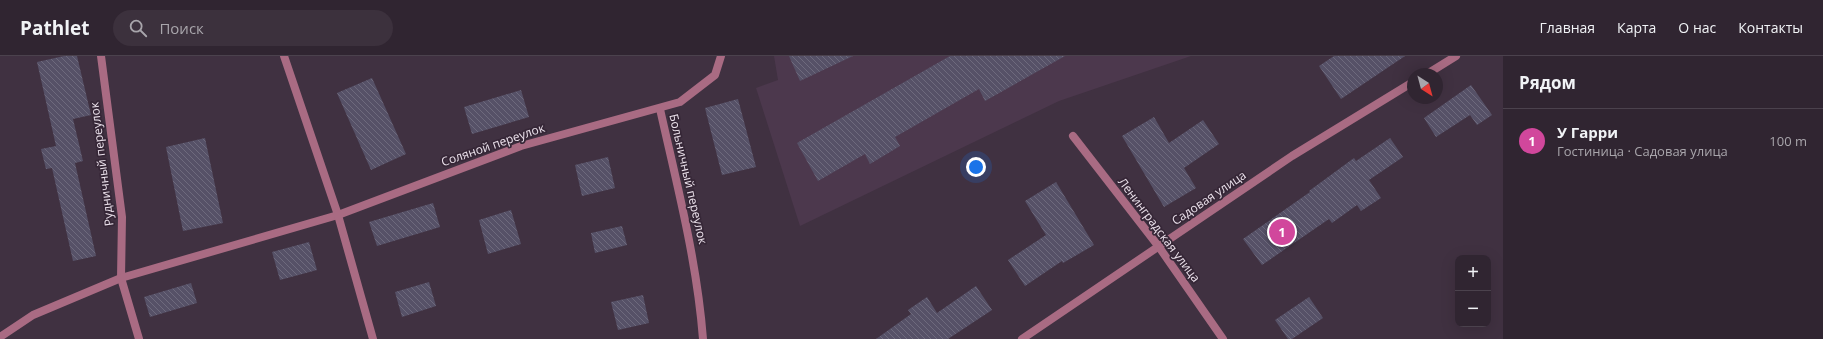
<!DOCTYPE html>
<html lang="ru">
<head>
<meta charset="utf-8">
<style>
  :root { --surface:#302531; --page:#3c313d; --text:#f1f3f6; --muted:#a8a5ab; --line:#4b424d; --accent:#d93025 }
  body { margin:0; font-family:"Open Sans",sans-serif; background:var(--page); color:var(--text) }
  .controls { position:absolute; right:12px; bottom:12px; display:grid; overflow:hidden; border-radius:8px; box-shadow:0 4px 16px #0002 }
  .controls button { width:36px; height:36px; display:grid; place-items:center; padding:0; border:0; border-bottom:1px solid var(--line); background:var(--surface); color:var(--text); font:20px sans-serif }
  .compass { position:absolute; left:1407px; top:12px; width:36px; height:36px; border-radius:50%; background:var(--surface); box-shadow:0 4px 16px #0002; rotate:144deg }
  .you { position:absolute; left:976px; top:111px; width:14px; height:14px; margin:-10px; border:3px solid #fff; border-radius:50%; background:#1a73e8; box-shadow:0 0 0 6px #1a73e833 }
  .badge { display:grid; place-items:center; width:26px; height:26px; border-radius:50%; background:var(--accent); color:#fff; font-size:13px; font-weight:700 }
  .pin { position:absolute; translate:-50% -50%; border:2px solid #fff; box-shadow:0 1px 4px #0006 }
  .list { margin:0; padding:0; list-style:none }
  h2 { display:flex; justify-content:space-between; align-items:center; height:52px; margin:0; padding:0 16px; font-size:17px }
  h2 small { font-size:13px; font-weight:400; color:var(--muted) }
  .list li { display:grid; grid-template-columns:26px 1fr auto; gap:12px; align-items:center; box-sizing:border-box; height:64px; padding:0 16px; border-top:1px solid var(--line) }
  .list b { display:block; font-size:15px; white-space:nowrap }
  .list p { margin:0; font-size:13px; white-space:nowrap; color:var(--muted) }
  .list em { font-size:13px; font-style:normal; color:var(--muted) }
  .icon { flex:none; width:22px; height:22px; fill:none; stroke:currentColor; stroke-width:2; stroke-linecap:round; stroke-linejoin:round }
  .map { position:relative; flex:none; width:1503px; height:283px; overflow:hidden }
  header { display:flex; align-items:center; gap:24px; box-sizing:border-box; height:56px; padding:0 20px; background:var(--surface); border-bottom:1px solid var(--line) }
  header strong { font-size:19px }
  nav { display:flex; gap:22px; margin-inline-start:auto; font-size:14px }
  .search { width:280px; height:36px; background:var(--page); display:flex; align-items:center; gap:10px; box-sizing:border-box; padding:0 14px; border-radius:22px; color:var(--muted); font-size:15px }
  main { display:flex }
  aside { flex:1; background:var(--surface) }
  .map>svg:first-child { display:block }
  .built { fill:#4c384d }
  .building { fill:url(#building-back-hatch) }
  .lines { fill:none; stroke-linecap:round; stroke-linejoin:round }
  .street { stroke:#a96b83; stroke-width:8 }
  .labels { text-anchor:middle; stroke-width:3.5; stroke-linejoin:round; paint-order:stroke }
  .street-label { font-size:12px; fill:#ece2ec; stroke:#362737 }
</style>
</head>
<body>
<header>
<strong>Pathlet</strong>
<div class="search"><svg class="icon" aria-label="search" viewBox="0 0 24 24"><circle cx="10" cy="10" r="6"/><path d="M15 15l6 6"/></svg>Поиск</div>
<nav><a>Главная</a><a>Карта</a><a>О нас</a><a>Контакты</a></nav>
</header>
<main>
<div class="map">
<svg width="1503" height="283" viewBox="0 0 1503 283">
  <defs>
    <pattern id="building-back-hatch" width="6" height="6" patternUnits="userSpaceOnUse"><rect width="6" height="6" fill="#565167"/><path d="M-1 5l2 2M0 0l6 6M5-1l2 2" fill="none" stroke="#6e6a7d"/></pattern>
  </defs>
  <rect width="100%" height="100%" fill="#403141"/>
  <path class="built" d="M774,0H1191L1059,45L800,170L756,32L778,24Z"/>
  <g class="building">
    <path d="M64,0H77L91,59L73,63L83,105L75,107L96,200L73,205L52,112L46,113L41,93L56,90L37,6Z"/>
    <path d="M789,0H853L800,25Z"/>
    <path d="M950,0H1065L985,45L979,33L895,81L900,90L870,108L865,98L818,125L797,87Z"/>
    <path d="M1334,0H1405L1341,43L1319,10Z"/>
    <path d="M372,22L406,98L371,114L337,37Z"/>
    <path d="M1471,29L1492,59L1477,69L1470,59L1436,81L1424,62Z"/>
    <path d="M521,34L529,61L472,78L464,51Z"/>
    <path d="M738,43L756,111L722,119L705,52Z"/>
    <path d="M1154,61L1169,87L1203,64L1219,88L1184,112L1196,132L1164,151L1122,80Z"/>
    <path d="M205,82L223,167L183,175L166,91Z"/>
    <path d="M1390,82L1403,101L1369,124L1381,142L1361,155L1357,149L1332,167L1329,163L1262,209L1243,183L1310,136L1309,135L1354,102L1356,105Z"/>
    <path d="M608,101L615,132L582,140L575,109Z"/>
    <path d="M1056,126L1094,189L1063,207L1062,205L1025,230L1008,204L1046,179L1025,145Z"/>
    <path d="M433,147L440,171L377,190L369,166Z"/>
    <path d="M511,154L521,188L488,198L479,164Z"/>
    <path d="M622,170L627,189L595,197L591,177Z"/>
    <path d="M309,186L317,214L280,224L272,196Z"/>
    <path d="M429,226L436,250L402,261L395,236Z"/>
    <path d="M191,227L197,247L150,261L144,241Z"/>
    <path d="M976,230L992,254L948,283H876L911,258L908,254L927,241L937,257Z"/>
    <path d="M643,239L649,267L618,274L611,246Z"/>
    <path d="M1309,241L1323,262L1292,283H1288L1275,264Z"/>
  </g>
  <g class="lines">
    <g class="street">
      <path d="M101,0L122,161L121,222L139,283"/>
      <path d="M1427,18L1456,0"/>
      <path d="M660,53C677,129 697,205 703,283"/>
      <path d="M1073,80L1159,191L1223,283"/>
      <path d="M0,281L33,259L121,222L338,159L284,0"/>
      <path d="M373,283L338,159L521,90L680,46L715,19L721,0"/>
      <path d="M1022,283L1292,100L1413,26"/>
    </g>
  </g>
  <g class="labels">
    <g class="street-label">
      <text transform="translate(493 89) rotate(-19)" y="4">Соляной переулок</text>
      <text transform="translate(102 108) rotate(-97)" y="4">Рудничный переулок</text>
      <text transform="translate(688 123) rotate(77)" y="4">Больничный переулок</text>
      <text transform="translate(1209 142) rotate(-34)" y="4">Садовая улица</text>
      <text transform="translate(1159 174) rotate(53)" y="4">Ленинградская улица</text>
    </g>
  </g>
</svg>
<div class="controls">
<button>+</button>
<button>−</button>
</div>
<svg class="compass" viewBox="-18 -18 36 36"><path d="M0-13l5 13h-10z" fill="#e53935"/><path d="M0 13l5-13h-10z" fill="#a8a5ab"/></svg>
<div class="you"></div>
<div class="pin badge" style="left:1282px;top:176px;background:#d1479c">1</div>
</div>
<aside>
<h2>Рядом<small></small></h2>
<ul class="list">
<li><span class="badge" style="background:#d1479c">1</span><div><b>У Гарри</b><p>Гостиница · Садовая улица</p></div><em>100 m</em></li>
</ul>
</aside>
</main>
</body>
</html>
